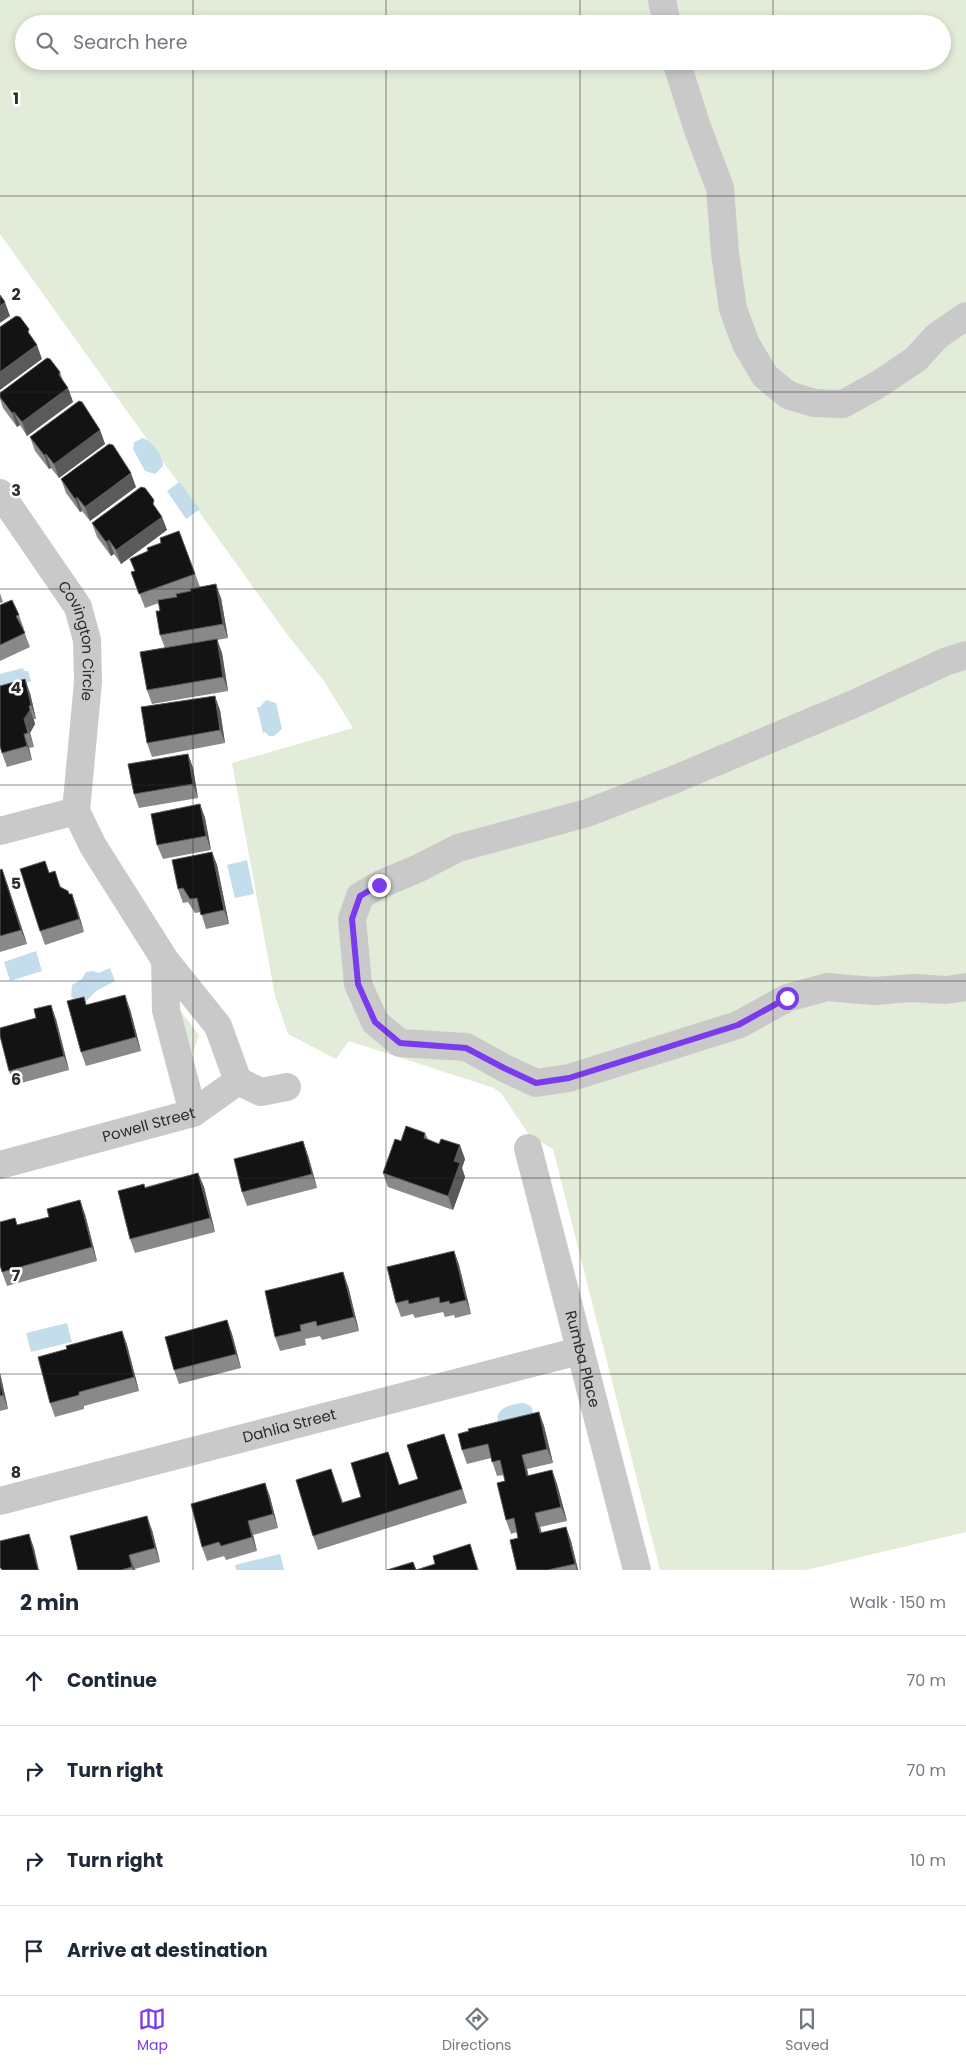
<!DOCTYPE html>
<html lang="en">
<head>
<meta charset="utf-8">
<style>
  :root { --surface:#fff; --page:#f6f6f7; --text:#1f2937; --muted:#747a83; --line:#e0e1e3; --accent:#7c3aed }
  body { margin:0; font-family:Poppins,sans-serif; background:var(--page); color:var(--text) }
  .stop { position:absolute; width:15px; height:15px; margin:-11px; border:4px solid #7c3aed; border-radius:50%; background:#fff }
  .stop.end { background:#7c3aed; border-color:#fff; box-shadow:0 1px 5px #0008 }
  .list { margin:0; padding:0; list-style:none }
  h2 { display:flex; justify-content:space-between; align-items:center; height:65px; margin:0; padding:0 20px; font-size:21px }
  h2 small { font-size:16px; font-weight:400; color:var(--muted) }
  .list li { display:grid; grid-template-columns:32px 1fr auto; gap:15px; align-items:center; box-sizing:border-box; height:90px; padding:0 20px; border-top:1px solid var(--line) }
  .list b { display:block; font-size:19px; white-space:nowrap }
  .list em { font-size:16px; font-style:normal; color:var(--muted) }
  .icon { flex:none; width:28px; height:28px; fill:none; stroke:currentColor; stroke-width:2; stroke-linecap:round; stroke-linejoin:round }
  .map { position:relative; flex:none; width:966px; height:1570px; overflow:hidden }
  .search { position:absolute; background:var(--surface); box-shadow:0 2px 8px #0003; left:15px; right:15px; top:15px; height:55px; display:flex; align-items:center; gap:12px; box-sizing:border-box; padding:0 18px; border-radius:28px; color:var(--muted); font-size:19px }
  .sheet { height:425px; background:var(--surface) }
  nav { display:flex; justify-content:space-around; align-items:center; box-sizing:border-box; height:70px; border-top:1px solid var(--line); background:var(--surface); font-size:14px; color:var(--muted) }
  nav a { display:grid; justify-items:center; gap:2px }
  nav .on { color:var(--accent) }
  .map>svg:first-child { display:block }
  .green { fill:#e3ebd9; fill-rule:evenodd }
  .water { fill:#c3ddec }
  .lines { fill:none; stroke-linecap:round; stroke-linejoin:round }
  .minor { stroke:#c9c9c9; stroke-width:28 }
  .wall { fill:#898989 }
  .shaded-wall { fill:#5a5a5a }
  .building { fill:#131313; stroke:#5a5a5a }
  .route { stroke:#7c3aed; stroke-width:6 }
  .grid { fill:none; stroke:#2c2c2c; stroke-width:1; stroke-opacity:0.55 }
  .labels { text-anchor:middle; stroke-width:5; stroke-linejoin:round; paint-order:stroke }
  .street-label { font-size:15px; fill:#2c2c2c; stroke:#fff }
  .grid-label { font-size:16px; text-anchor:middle; font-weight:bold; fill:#2c2c2c; stroke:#fff; stroke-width:5; stroke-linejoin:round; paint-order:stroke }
</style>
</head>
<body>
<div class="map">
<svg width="966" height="1570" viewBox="0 0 966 1570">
  <rect width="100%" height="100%" fill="#fff"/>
  <g class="green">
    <path d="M0,0H966V1532L806,1570H660L553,1149L529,1135L501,1093L494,1088L349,1041L336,1059L288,1034L275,996L232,763L353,728L324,681L286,633L0,234ZM24,24H942V61H24Z"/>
    <path d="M179,1009L199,1035L191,1058Z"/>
  </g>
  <g class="water">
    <path d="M143,438C152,441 163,456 163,466L155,474L145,471L133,449L134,442Z"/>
    <path d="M179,482L200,509L186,519L167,491Z"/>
    <path d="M23,668L24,671H28L31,681L27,683L28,686L0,694V674Z"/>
    <path d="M266,700L276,703L282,729L274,736H269L265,732L263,733L257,707H260Z"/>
    <path d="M247,860L254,894L235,898L227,865Z"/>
    <path d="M36,951L42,971L10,981L4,962Z"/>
    <path d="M110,968L115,981L96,991L85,1002H76L71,996L72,985L82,979L86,972L93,971L99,973Z"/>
    <path d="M67,1323L72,1342L31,1352L26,1333Z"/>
    <path d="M520,1403H524L531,1406L535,1417L499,1426C493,1409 507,1406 520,1403Z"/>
    <path d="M280,1554L284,1570H236L235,1565Z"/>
  </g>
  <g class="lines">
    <g class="minor">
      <path d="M662,0L667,24"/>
      <path d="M676,61L697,127L720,188L725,253L733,309L746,344L765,376L788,395L814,403L843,404L879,384L916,359L937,336L966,316"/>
      <path id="s1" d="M0,493L78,607L87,640L88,682L76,811L93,846L165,960L218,1026L238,1081"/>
      <path d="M966,655L945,662L856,703L673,780L587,813L458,848L419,868L379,885L360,896L352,919L358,984L375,1022L400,1043L466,1047L504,1068L536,1083L569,1078L738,1025L787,998L827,987L874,991L913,988L946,990L966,987"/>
      <path d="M0,831L76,811"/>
      <path d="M165,960L166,1010L193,1113"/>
      <path id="s2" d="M528,1148L637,1570"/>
      <path id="s3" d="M0,1165L193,1113L238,1081L261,1092L287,1087"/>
      <path id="s4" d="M0,1501L579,1351"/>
    </g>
  </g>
  <g class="wall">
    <path d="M60,372L63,381L68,388L73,402L27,436L20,425L17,427L3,408L0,399V393Z"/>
    <path d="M100,430L105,444L59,478L51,468L49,469L35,451L30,437Z"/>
    <path d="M61,479L136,487L90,521L82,511L80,512L66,493Z"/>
    <path d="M157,510L162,517L167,530L121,564L114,554L111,556L97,537L92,523Z"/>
    <path d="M179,531L200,587L221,598L228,638L217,640L222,653L228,691L152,704L147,690L165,648L160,635V611L159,603L145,608L131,572L135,571L161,543Z"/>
    <path d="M0,593L3,602L0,603Z"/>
    <path d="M0,605L19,615L24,629H23L30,647L0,661Z"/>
    <path d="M30,693L36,719H34L35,724L30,733L34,747L29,748L32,760L7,767L2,753Z"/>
    <path d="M220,710L225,743L152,757L147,743Z"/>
    <path d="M188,754L193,768L198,798L139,808L134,794Z"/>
    <path d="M200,804L205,818L211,850L163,859L157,845Z"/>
    <path d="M212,852L217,865L229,924L206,929L201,912L195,913L188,902L183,903L178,889Z"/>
    <path d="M45,861L49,873L61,887L69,894L77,908L84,932L45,945L40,931Z"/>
    <path d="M0,870L7,883L27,944L0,952Z"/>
    <path d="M87,1005L130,1009L141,1051L86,1066L81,1052Z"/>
    <path d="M36,1018L56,1019L69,1070L14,1085L9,1071Z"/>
    <path d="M425,1133L428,1139L465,1159L462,1168L465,1177L453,1210L388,1187L383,1173L401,1141Z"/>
    <path d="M308,1155L317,1188L247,1206L242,1192Z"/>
    <path d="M198,1173L204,1187L215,1232L135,1253L130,1239L145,1187Z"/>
    <path d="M85,1214L97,1261L7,1286L2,1272L15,1218L17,1225Z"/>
    <path d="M454,1251L459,1265L471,1314L455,1318L454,1315L445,1317L443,1312L415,1318L413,1314L401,1317L396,1303Z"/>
    <path d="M348,1286L359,1331L322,1340L320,1336L305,1339L306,1345L280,1351L275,1337Z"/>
    <path d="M227,1320L232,1334L241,1368L179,1384L174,1370Z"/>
    <path d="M122,1331L127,1345L139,1391L84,1406V1409L55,1417L50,1403L67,1349Z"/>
    <path d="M0,1373L8,1409L0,1411Z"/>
    <path d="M539,1412L544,1426L553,1463L527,1469L528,1476L552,1470L557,1484L567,1521L540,1527L542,1533L566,1527L571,1541L578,1570H517L518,1538L517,1532L511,1534L506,1520L505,1481L504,1475L497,1476L491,1458L467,1464L462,1450Z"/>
    <path d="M444,1434L467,1503L318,1550L313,1536L331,1469L343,1502L361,1497L388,1452L399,1485L418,1479Z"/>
    <path d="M265,1483L270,1497L278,1528L253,1535L257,1551L226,1560L224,1556L207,1561L202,1547Z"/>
    <path d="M152,1530L160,1562L135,1569V1570H78Z"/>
  </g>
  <g class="shaded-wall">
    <path d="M5,302L10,316L0,323V306Z"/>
    <path d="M37,345L42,359L0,390V372Z"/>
    <path d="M68,388L73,402L27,436L22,422Z"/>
    <path d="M14,412L20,425L17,427L12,413Z"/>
    <path d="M100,430L105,444L59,478L54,464Z"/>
    <path d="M46,454L51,468L49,469L44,455Z"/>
    <path d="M131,473L136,487L90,521L85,507Z"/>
    <path d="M77,497L82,511L80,512L75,499Z"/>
    <path d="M162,517L167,530L121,564L116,550Z"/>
    <path d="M109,540L114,554L111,556L106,542Z"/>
    <path d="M216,584L221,598L228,638L223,624Z"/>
    <path d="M217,639L222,653L228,691L223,677Z"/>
    <path d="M25,679L30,693L36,719L31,705Z"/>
    <path d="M215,696L220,710L225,743L220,730Z"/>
    <path d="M29,706L35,724L30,733L34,747L24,719Z"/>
    <path d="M24,734L29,748L32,760L27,746Z"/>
    <path d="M188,754L193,768L198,798L193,784Z"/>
    <path d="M200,804L205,818L211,850L206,836Z"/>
    <path d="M212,852L217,865L229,924L224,910Z"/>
    <path d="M2,869L7,883L27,944L21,930Z"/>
    <path d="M72,894L77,908L84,932L79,919Z"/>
    <path d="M125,995L130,1009L141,1051L136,1037Z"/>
    <path d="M51,1005L56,1019L69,1070L64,1056Z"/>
    <path d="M303,1141L308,1155L317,1188L312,1174Z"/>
    <path d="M460,1145L465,1159L462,1168L465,1177L453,1210L448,1196L454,1161Z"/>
    <path d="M198,1173L204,1187L215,1232L210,1218Z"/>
    <path d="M80,1200L85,1214L97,1261L92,1247Z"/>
    <path d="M454,1251L459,1265L471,1314L466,1300Z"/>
    <path d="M343,1272L348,1286L359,1331L354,1317Z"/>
    <path d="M227,1320L232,1334L241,1368L236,1354Z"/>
    <path d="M122,1331L127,1345L139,1391L134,1377Z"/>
    <path d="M0,1373L8,1409L3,1395L0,1381Z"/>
    <path d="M539,1412L544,1426L553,1463L547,1449Z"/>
    <path d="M444,1434L449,1448L467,1503L462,1489Z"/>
    <path d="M522,1455L527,1469L532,1490L527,1476Z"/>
    <path d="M552,1470L557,1484L567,1521L561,1507Z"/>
    <path d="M265,1483L270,1497L278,1528L273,1514Z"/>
    <path d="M535,1513L540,1527L545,1547L540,1533Z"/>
    <path d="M147,1516L152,1530L160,1562L155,1548Z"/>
    <path d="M248,1521L253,1535L257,1551L252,1537Z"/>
    <path d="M566,1527L571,1541L578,1570H577L575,1564Z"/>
    <path d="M29,1534L34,1548L39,1570H38Z"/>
    <path d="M129,1555L135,1570H133L132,1567Z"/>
  </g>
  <g class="building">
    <path d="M0,295L5,302L0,306Z"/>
    <path d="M16,316L20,317L29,329L28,332L37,345L0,372V327Z"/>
    <path d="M47,358L50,359L60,372L59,375L68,388L22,422L14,412L12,413L0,397V393Z"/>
    <path d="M79,401L82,402L100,430L54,464L46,454L44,455L30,437Z"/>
    <path d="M109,444L113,445L131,473L85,507L77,497L75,499L61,479Z"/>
    <path d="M141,487L145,488L154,500L153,504L162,517L116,550L109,540L106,542L92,523Z"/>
    <path d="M179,531L195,574L139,594L131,572L135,571L130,559L148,551L147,548L161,543L160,538Z"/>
    <path d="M216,584L223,624L160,635L156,611H160L158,600L177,597L176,594L191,591L190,589Z"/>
    <path d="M12,600L19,615L16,616L25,633L0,645V605Z"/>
    <path d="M217,639L223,677L147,690L140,652Z"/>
    <path d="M25,679L31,705L29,706L30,710L24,719L28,733L24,734L27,746L2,753L0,746V686Z"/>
    <path d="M215,696L220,730L147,743L141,707Z"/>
    <path d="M188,754L193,784L134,794L128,764Z"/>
    <path d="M200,804L206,836L157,845L151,814Z"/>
    <path d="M212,852L224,910L201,915L197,898L190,899L183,888L178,889L172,860Z"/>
    <path d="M45,861L49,873L55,871L60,887L68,891L69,894H72L79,919L40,931L20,869Z"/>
    <path d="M2,869L21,930L0,936V870Z"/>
    <path d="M125,995L136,1037L81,1052L67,1001L84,997L86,1005Z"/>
    <path d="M51,1005L64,1056L9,1071L0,1036V1028L36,1018L34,1009Z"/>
    <path d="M406,1126L425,1133L424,1138L439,1144L441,1139L460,1145L454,1161L460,1163L448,1196L383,1173L395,1139L401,1141Z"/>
    <path d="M303,1141L312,1174L242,1192L234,1159Z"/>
    <path d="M198,1173L210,1218L130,1239L118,1191L144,1184L145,1188Z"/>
    <path d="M80,1200L92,1247L2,1272L0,1265V1222L15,1218L17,1225L49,1217L47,1209Z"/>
    <path d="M454,1251L466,1300L450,1304L449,1301L440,1303L439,1297L409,1304L408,1300L396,1303L387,1267Z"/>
    <path d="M343,1272L354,1317L317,1326L316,1321L300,1325L301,1331L275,1337L265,1291Z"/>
    <path d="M227,1320L236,1354L174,1370L165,1337Z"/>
    <path d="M122,1331L134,1377L79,1392V1395L50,1403L38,1357L67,1349L66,1346Z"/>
    <path d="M0,1381L3,1395L0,1396Z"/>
    <path d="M539,1412L547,1449L522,1455L527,1476L552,1470L561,1507L535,1513L540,1533L566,1527L575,1564L547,1570H517L510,1540L518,1538L514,1518L506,1520L497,1483L505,1481L500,1460L492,1462L488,1444L462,1450L458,1434L469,1431L468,1429Z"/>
    <path d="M444,1434L462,1489L313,1536L296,1480L331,1469L342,1503L361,1497L351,1463L388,1452L399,1485L418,1479L407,1445Z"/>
    <path d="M265,1483L273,1514L248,1521L252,1537L221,1546L219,1542L202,1547L191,1504Z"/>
    <path d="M147,1516L155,1548L129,1555L132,1567L121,1570H78L70,1536Z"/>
    <path d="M29,1534L38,1570H2L1,1568H0V1541Z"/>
    <path d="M470,1544L478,1570H387L413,1562L416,1570L435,1564L433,1556Z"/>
  </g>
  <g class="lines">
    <path class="route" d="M379,885L360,896L352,919L358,984L375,1022L400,1043L466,1048L504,1068L536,1083L569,1078L738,1025L787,998"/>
  </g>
  <path class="grid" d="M193,0V24M386,0V24M580,0V24M773,0V24M193,61V1570M386,61V1570M580,61V1570M773,61V1570M0,196H966M0,392H966M0,589H966M0,785H966M0,981H966M0,1178H966M0,1374H966"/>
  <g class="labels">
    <g class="street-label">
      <text dy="5" stroke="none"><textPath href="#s1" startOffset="171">Covington Circle</textPath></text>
      <text dy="5" stroke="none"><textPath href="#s3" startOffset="154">Powell Street</textPath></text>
      <text dy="5" stroke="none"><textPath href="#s2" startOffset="218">Rumba Place</textPath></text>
      <text dy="5" stroke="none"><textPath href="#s4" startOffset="299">Dahlia Street</textPath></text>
    </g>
  </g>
  <g class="grid-label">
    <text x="16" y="104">1</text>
    <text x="16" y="300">2</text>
    <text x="16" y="496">3</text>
    <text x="16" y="693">4</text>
    <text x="16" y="889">5</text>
    <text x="16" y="1085">6</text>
    <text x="16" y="1281">7</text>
    <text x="16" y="1478">8</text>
  </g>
</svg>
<div class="stop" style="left:787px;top:998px"></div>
<div class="stop end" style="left:379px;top:885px"></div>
<div class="search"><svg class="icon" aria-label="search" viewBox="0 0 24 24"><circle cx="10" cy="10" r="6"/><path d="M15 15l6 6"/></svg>Search here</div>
</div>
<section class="sheet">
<h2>2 min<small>Walk · 150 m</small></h2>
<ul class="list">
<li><svg class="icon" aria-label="ahead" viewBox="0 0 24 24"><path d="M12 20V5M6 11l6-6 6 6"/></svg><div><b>Continue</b></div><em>70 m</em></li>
<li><svg class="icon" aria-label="right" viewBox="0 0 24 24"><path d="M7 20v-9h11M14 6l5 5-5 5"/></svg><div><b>Turn right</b></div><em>70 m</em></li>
<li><svg class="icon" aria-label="right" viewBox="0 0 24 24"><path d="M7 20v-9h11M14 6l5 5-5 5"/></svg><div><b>Turn right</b></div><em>10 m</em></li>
<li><svg class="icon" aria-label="arrive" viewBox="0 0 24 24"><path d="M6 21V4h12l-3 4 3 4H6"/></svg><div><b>Arrive at destination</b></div></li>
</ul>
</section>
<nav>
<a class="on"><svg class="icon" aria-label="map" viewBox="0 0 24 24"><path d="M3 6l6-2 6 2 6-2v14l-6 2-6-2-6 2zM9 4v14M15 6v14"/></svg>Map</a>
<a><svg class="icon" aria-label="directions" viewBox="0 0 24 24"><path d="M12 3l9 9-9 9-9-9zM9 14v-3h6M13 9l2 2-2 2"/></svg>Directions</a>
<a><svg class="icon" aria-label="saved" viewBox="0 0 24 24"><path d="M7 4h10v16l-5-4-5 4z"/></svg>Saved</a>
</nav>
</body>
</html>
